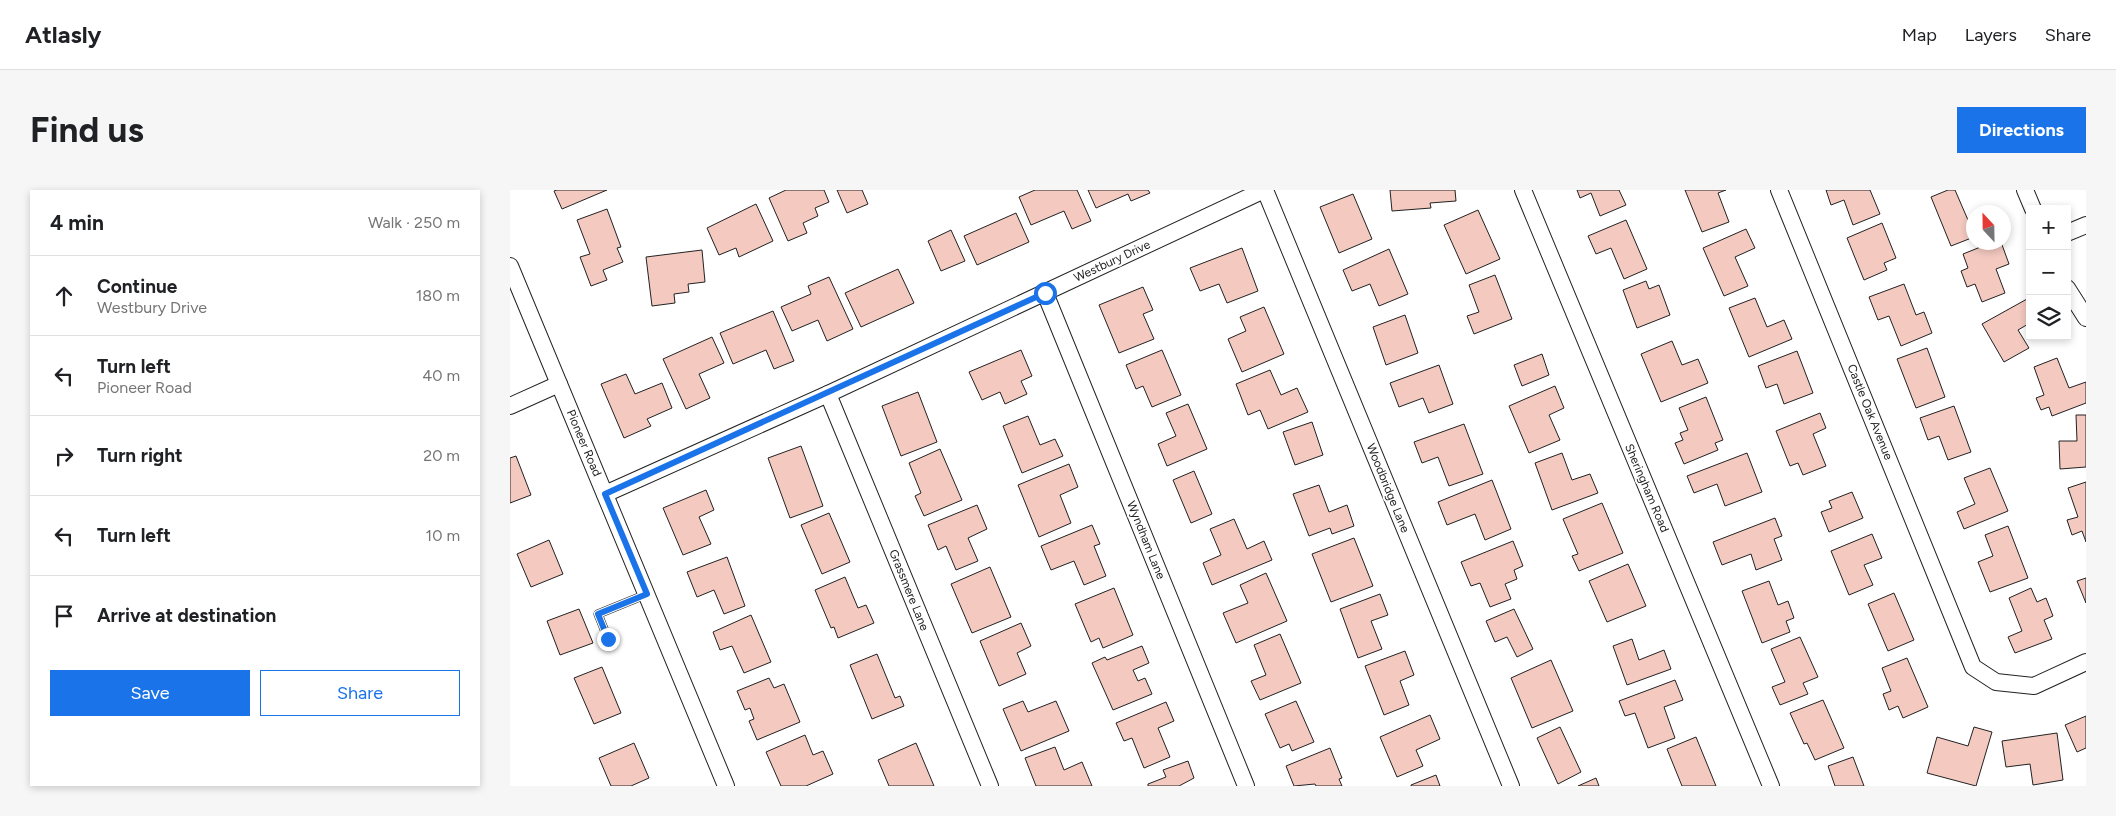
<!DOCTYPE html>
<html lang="en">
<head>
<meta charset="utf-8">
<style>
  :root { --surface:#fff; --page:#f6f6f6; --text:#202124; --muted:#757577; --line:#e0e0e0; --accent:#1a73e8 }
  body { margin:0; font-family:Figtree,sans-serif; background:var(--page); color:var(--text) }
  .controls { position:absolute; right:15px; top:15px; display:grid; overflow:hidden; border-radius:0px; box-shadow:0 2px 8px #0003 }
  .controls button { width:45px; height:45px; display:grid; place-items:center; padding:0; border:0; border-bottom:1px solid var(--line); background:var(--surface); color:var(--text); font:25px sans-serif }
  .compass { position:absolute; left:1456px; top:15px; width:45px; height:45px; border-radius:50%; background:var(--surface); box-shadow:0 2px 8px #0003; rotate:338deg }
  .stop { position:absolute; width:15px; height:15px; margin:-11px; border:4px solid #1a73e8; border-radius:50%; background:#fff }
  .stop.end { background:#1a73e8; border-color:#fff; box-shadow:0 1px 5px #0008 }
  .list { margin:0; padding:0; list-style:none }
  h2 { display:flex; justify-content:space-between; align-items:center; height:65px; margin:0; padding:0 20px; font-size:21px }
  h2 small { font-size:16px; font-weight:400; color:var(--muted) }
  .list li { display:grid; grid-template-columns:32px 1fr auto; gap:15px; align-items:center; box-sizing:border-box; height:80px; padding:0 20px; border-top:1px solid var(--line) }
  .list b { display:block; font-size:19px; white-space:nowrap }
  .list p { margin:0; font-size:16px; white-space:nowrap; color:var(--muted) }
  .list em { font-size:16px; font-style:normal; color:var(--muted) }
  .actions { display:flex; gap:10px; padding:15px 20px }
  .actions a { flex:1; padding:11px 0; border:1px solid var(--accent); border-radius:0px; text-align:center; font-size:18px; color:var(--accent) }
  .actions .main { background:var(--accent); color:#fff }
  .icon { flex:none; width:28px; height:28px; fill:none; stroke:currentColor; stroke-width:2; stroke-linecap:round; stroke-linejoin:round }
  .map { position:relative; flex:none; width:1576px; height:596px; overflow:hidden; border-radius:0px }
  header { display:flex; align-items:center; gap:30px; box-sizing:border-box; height:70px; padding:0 25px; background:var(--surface); border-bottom:1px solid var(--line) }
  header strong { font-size:24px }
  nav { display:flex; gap:28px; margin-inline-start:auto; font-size:18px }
  .intro { display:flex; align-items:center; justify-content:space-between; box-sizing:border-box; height:120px; padding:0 30px }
  h1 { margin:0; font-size:35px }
  .button { padding:12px 22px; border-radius:0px; background:var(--accent); color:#fff; font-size:18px; font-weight:700 }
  main { display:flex; gap:30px; padding:0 30px }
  aside { flex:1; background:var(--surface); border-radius:0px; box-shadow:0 2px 8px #0003 }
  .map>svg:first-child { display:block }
  .building { fill:#f3c9c0; stroke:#222 }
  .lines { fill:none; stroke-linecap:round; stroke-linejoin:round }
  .service-casing { stroke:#222; stroke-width:9 }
  .minor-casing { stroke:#222; stroke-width:18 }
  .service { stroke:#fff; stroke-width:8 }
  .minor { stroke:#fff; stroke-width:16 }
  .route { stroke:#1a73e8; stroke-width:6 }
  .labels { text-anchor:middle; stroke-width:4; stroke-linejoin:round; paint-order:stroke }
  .street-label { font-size:12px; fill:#222; stroke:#fff }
</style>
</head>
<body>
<header>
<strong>Atlasly</strong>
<nav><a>Map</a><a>Layers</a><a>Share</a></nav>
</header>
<div class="intro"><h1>Find us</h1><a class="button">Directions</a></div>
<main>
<aside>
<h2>4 min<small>Walk · 250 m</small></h2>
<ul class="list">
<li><svg class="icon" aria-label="ahead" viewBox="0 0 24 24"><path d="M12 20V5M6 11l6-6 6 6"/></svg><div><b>Continue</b><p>Westbury Drive</p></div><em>180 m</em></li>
<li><svg class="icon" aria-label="left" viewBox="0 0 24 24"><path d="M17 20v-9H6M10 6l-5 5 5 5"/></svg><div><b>Turn left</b><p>Pioneer Road</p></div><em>40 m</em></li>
<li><svg class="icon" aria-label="right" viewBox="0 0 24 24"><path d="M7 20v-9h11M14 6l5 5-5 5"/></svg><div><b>Turn right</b></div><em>20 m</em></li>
<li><svg class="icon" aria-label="left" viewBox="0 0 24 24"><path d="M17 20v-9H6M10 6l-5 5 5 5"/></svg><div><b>Turn left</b></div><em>10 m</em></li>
<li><svg class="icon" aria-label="arrive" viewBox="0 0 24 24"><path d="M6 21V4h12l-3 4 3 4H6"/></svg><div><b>Arrive at destination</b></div></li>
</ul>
<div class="actions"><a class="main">Save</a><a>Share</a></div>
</aside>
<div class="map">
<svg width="1576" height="596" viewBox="0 0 1576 596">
  <rect width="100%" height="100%" fill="#fff"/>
  <g class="building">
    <path d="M47,0H97L52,19L44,1Z"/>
    <path d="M276,0H314L319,12L305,18L308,26L293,33L297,43L278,51L259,8Z"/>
    <path d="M327,0H352L358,14L337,23Z"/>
    <path d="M525,0H567L581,31L562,39L554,21L521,35L509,7Z"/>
    <path d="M578,0H638L640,3L621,11L618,4L586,18Z"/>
    <path d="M880,0H945L946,11L920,13L921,18L882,21Z"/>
    <path d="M1067,0H1109L1116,15L1090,26L1081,3L1070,8Z"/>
    <path d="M1175,0H1216L1208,3L1219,32L1192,42Z"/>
    <path d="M1316,0H1360L1370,24L1343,35L1334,10L1321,15Z"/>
    <path d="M1438,0H1445L1458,30L1464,27V47L1441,56L1421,7Z"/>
    <path d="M843,4L862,49L829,63L810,17Z"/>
    <path d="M246,14L263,51L229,67L226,58L209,65L197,38Z"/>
    <path d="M97,19L111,57L107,58L113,72L93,80L97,90L81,96L70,67L80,64L67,30Z"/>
    <path d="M968,20L990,69L956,84L934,35Z"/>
    <path d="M506,23L519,52L467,75L454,46Z"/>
    <path d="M1116,30L1137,79L1114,89L1101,58L1086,64L1078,46Z"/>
    <path d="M1372,33L1386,68L1374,73L1377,80L1354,90L1337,48Z"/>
    <path d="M1236,39L1245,58L1225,67L1238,96L1214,106L1193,58Z"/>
    <path d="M441,40L455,71L431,81L418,51Z"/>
    <path d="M1483,52H1491L1499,74L1486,79L1495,103L1472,112L1465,94L1457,97L1451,81L1458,78L1453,64Z"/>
    <path d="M732,58L748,101L717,113L709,94L690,101L680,78Z"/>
    <path d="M879,59L898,104L869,116L860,94L842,101L833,80Z"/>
    <path d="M192,60L195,92L178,94L179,102L164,104L165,113L142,116L136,67Z"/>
    <path d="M388,79L404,113L351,137L335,103Z"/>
    <path d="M985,85L1002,129L964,144L957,126L969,122L959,95Z"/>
    <path d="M319,87L343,139L317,151L308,130L282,141L271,117L301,104L298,96Z"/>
    <path d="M1136,91L1139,99L1149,95L1160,125L1127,138L1113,100Z"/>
    <path d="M1394,94L1406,125L1414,122L1422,143L1391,156L1379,126L1368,130L1359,107Z"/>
    <path d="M633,97L643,120L633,124L644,149L609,163L589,115Z"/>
    <path d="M1245,108L1257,137L1274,130L1282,149L1239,167L1219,118Z"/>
    <path d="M1517,109L1520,114V133L1508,140L1519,158L1494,172L1472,134Z"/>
    <path d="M754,117L774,164L732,182L718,149L736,141L730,127Z"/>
    <path d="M263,121L284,171L264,179L256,160L223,174L210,143Z"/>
    <path d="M895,125L908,163L876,175L863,137Z"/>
    <path d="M202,147L214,173L189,184L200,208L176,219L153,169Z"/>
    <path d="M1162,151L1172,175L1188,169L1198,193L1151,212L1131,164Z"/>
    <path d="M1417,158L1435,207L1406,218L1387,169Z"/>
    <path d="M511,160L522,186L511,191L517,204L495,214L490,202L472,210L459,182Z"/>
    <path d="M652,160L671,205L642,217L633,196L626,199L616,175Z"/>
    <path d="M1287,161L1303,203L1274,214L1267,194L1256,198L1248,176Z"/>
    <path d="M1032,164L1039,185L1012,196L1004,175Z"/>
    <path d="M1547,168L1559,198L1576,192V213L1542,226L1539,217L1531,220L1526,208L1534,205L1524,177Z"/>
    <path d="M929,175L943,214L919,223L913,208L889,217L880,193Z"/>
    <path d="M760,180L771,205L787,198L798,222L758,239L750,220L738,225L726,194Z"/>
    <path d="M116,184L125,204L152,193L162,218L137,229L141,236L114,248L91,194Z"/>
    <path d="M1045,196L1054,218L1039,225L1050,250L1019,263L999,216Z"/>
    <path d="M408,202L427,252L391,266L372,216Z"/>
    <path d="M1196,207L1213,250L1205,253L1208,260L1174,274L1165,253L1173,250L1170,243L1178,240L1169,218Z"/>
    <path d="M678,214L697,259L657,276L648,254L666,246L656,223Z"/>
    <path d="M1444,216L1461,262L1438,270L1429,246L1418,250L1410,228Z"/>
    <path d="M1310,223L1316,238L1303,244L1316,276L1293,285L1288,273L1280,276L1266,241Z"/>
    <path d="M1566,225H1576V277L1550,279L1549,251H1567Z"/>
    <path d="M518,226L530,255L545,249L553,266L512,283L493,236Z"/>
    <path d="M802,232L813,265L785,275L773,242Z"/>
    <path d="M954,234L973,284L939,296L928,267L912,273L904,252Z"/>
    <path d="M291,256L313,316L280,328L258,268Z"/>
    <path d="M430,259L452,310L414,326L405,306L411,303L399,273Z"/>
    <path d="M1052,263L1062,290L1080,284L1088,303L1042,320L1025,273Z"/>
    <path d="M1237,263L1252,302L1215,316L1207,294L1184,303L1177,286Z"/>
    <path d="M6,266L21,305L0,313V268Z"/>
    <path d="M559,274L568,297L550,305L561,333L529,347L508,295Z"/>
    <path d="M1480,278L1498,321L1454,339L1447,322L1465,314L1454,288Z"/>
    <path d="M684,281L702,324L681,333L663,290Z"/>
    <path d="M982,290L1001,339L975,350L965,324L937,335L928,312Z"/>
    <path d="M1576,292V352L1572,341L1562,345L1557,330L1568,327L1558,298Z"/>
    <path d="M809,295L819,322L837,315L844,336L822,344L820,338L799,346L783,304Z"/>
    <path d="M196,300L204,320L189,327L201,354L173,365L153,318Z"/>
    <path d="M1342,302L1353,328L1319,342L1311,322L1322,318L1319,311Z"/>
    <path d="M1092,313L1113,363L1069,381L1062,366L1068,364L1053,329Z"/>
    <path d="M467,315L477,339L458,348L468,371L446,380L436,356L428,360L418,335Z"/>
    <path d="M319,323L340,372L312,384L291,335Z"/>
    <path d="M1265,328L1272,346L1264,349L1272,370L1246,380L1241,364L1212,375L1203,352Z"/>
    <path d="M724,329L737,359L754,351L762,370L702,395L693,373L711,365L700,339Z"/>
    <path d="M582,335L590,354L584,356L596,386L574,395L564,371L541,380L531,356Z"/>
    <path d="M1498,336L1518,388L1480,402L1468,372L1483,366L1475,345Z"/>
    <path d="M1362,344L1372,368L1354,375L1363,395L1339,405L1321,361Z"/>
    <path d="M844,348L863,396L821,412L802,364Z"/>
    <path d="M39,350L53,384L21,397L7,364Z"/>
    <path d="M1003,351L1013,376L1004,380L1007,389L995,394L1001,409L980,417L970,393L961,396L951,372Z"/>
    <path d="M217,367L235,416L214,424L204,400L187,407L177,382Z"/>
    <path d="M1118,374L1136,416L1097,432L1079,391Z"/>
    <path d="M480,377L501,427L462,443L441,394Z"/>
    <path d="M756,383L777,431L726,453L713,423L738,413L730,395Z"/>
    <path d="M335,387L348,418L356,415L364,433L328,448L324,437L321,438L305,400Z"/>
    <path d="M1576,388V413L1567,391Z"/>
    <path d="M1259,391L1268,415L1278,411L1284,428L1276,431L1280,442L1252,453L1232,401Z"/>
    <path d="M604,398L623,445L593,458L589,448L581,452L565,414Z"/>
    <path d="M1521,398L1527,412L1536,408L1543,426L1534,430L1542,449L1505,463L1498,447L1512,441L1499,408Z"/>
    <path d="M1384,403L1404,450L1378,461L1358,414Z"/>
    <path d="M870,404L878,425L861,431L872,459L848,468L830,419Z"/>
    <path d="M69,419L83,453L50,465L37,431Z"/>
    <path d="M1004,419L1023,459L1007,467L997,447L985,452L976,431Z"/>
    <path d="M241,425L261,472L234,483L222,456L210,460L203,442Z"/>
    <path d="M511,433L521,456L507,463L516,484L489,496L470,451Z"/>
    <path d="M770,444L791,493L750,510L741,491L756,485L744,455Z"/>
    <path d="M1290,447L1308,487L1293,493L1298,504L1270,515L1262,497L1275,492L1261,459Z"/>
    <path d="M1122,449L1129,470L1154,460L1161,479L1117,495L1103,456Z"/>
    <path d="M632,456L639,473L623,480L628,491L635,488L642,504L603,520L582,473L595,467L597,470Z"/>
    <path d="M895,461L904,485L890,491L899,515L874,525L855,476Z"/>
    <path d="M367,464L385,508L390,506L394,516L362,529L340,475Z"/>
    <path d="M1397,468L1418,517L1393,528L1388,516L1379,520L1373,504L1381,501L1372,478Z"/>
    <path d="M1041,470L1063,521L1022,538L1001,488Z"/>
    <path d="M92,477L111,523L84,534L64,488Z"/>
    <path d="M259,488L264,498L274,494L290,532L247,550L239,531L244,529L240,518L235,520L227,501Z"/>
    <path d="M1165,490L1173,510L1154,517L1165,548L1138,558L1125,523L1115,526L1109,511Z"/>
    <path d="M1313,510L1334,558L1305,570L1297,553L1294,554L1280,523Z"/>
    <path d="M513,511L518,522L546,511L559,541L511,561L493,519Z"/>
    <path d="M786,511L804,552L782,561L779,554L770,558L755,524Z"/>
    <path d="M656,512L664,531L648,538L660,567L634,578L622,548L614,551L606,533Z"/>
    <path d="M920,525L930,549L906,560L913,576L887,587L870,547Z"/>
    <path d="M1576,526V558L1567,562L1555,535Z"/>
    <path d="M1050,537L1071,582L1048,594L1027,548Z"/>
    <path d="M1464,537L1482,542L1466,596L1417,583L1427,547L1458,556Z"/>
    <path d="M1547,543L1553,590L1523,595L1520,574L1496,577L1492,551Z"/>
    <path d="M295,545L303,565L313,561L323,584L296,596H271L256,562Z"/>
    <path d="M1186,547L1206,596H1172L1157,559Z"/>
    <path d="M124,553L139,588L121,596H101L89,568Z"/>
    <path d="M406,553L424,596H379L368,570Z"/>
    <path d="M545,557L554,580L572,572L582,596H526L515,568Z"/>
    <path d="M820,558L832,588L829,589L832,596H806L805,594L784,596L776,576Z"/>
    <path d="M1343,567L1354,596H1325L1318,576Z"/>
    <path d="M678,571L684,588L669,596H638V594L656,587L653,580Z"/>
    <path d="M926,585L930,596H901V595Z"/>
    <path d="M1086,588L1089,596H1068Z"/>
  </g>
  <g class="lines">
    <g class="service-casing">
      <path id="service" d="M98,449L88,424L137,404"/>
    </g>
    <g class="minor-casing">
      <g id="minor">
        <path d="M755,0L1001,596"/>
        <path d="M1013,0L1261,596"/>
        <path d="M1269,0L1463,477L1486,492L1524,496L1576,472"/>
        <path d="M1515,0L1523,19"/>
        <path d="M1557,43L1576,35"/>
        <path d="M0,76L216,596"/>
        <path d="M1557,98L1576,128"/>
        <path d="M535,103L736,596"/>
        <path d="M318,204L480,596"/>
        <path d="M0,216L49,194"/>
        <path d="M95,304L318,204L754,0"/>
      </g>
    </g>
    <use href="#service" class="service"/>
    <use href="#minor" class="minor"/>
  </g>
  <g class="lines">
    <path class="route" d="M98,449L88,424L137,404L95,304L535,103"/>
  </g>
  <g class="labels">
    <g class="street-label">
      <text transform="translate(602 71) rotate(-25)" y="4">Westbury Drive</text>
      <text transform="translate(1360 222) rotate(68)" y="4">Castle Oak Avenue</text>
      <text transform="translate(74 253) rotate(67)" y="4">Pioneer Road</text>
      <text transform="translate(878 298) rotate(68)" y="4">Woodbridge Lane</text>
      <text transform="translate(1137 298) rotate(67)" y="4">Sheringham Road</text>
      <text transform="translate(636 350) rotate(68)" y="4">Wyndham Lane</text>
      <text transform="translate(399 400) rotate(68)" y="4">Grassmere Lane</text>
    </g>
  </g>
</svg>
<div class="controls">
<button>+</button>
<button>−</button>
<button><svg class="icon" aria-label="layers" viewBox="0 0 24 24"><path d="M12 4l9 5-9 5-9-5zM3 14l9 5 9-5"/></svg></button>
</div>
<svg class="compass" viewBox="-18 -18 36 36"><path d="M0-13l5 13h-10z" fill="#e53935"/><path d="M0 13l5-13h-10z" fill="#757577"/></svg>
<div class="stop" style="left:535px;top:103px"></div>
<div class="stop end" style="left:98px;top:449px"></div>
</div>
</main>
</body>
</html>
